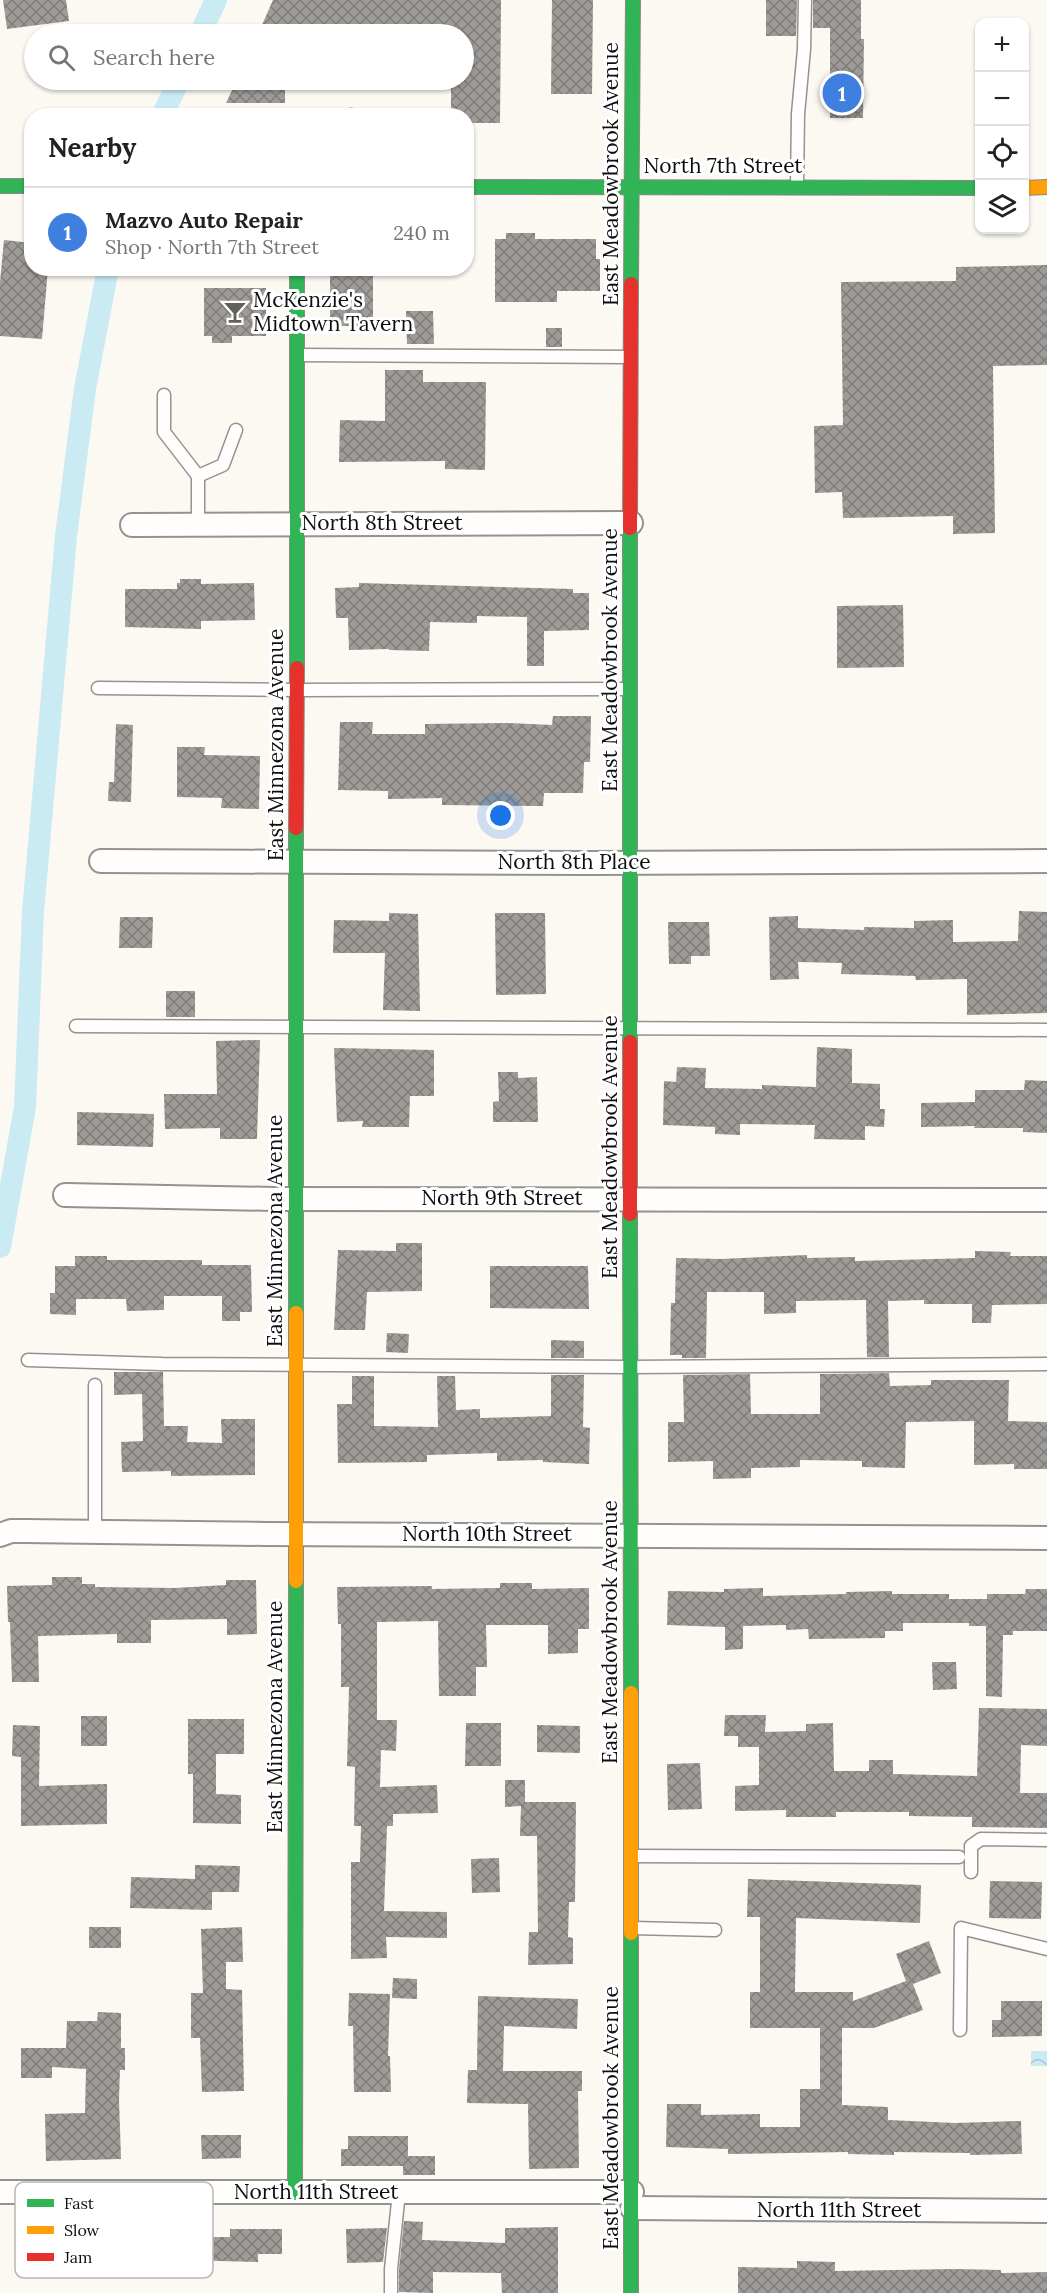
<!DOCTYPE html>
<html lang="en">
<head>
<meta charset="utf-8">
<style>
  :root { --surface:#fff; --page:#f2f2f2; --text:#222; --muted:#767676; --line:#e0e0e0; --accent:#b45309 }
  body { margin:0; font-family:Lora,serif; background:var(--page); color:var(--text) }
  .controls { position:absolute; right:18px; top:18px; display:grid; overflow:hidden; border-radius:12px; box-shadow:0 2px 4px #0004 }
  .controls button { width:54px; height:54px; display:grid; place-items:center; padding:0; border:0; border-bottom:2px solid var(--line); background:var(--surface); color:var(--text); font:30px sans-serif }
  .you { position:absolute; left:501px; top:816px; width:21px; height:21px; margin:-15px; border:4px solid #fff; border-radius:50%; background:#1a73e8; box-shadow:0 0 0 9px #1a73e833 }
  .badge { display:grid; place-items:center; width:39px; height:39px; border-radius:50%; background:var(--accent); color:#fff; font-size:20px; font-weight:700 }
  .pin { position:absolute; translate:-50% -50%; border:3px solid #fff; box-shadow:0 2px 6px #0006 }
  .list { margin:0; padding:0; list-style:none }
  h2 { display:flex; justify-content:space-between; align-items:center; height:78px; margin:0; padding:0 24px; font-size:26px }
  h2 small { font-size:20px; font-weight:400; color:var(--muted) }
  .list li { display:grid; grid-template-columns:39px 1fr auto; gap:18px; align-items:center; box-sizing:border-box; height:90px; padding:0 24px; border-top:2px solid var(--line) }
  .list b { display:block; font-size:22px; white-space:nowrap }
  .list p { margin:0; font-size:20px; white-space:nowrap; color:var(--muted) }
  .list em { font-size:20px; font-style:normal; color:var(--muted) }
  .icon { flex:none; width:33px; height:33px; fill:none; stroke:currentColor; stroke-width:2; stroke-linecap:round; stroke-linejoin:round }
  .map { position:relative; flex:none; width:1047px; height:2293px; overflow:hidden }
  .search { position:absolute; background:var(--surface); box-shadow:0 2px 4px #0004; left:24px; top:24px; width:450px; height:66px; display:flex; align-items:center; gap:15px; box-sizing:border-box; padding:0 21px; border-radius:33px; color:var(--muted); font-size:22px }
  .panel { position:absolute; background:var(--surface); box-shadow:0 2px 4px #0004; left:24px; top:108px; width:450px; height:168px; border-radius:24px }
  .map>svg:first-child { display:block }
  .water { fill:url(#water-waves) }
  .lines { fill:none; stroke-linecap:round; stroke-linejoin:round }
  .canal { stroke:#caebf4; stroke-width:22 }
  .building { fill:url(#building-cross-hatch) }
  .lane-casing { stroke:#959391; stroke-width:15 }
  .street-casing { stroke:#959391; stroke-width:26 }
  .fast-casing { stroke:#8c8a87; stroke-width:16 }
  .slow-casing { stroke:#8c8a87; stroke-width:16 }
  .jam-casing { stroke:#8c8a87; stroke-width:16 }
  .lane { stroke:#fffefd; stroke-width:12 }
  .street { stroke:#fffefd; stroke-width:22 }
  .fast { stroke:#30b455; stroke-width:14 }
  .slow { stroke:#ff9f0a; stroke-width:14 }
  .jam { stroke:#e5322d; stroke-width:14 }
  .labels { text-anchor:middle; stroke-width:6; stroke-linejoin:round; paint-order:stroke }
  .street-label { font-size:21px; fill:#0e0e0e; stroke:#fff }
  .poi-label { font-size:21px; fill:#0e0e0e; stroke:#fff; text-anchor:start }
  .key { fill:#fff; stroke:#b7b7b7; stroke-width:1.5 }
  .key-label { font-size:16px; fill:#0e0e0e }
</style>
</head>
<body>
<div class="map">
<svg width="1047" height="2293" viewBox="0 0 1047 2293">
  <defs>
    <pattern id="water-waves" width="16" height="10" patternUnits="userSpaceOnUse" patternTransform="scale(1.5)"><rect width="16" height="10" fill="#caebf4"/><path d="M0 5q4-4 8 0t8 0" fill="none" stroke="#acc8d0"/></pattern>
    <pattern id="building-cross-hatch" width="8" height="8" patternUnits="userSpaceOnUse" patternTransform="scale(1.5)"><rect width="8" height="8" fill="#9e9b98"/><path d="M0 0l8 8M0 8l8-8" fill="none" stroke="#7f7d7a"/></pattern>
  </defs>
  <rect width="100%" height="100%" fill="#fcf8f2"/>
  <rect class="water" x="1031" y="2051" width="16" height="15"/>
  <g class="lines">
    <g class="canal">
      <path d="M200,34L216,0"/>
      <path d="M162,116L179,80"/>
      <path d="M0,1247L25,1107L33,912L66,536L85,389L108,268"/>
    </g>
  </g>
  <g class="building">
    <path d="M3,0H66L69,21L7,29Z"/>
    <path d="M273,0H501L500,123H466V116H451V80H464V34H258Z"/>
    <path d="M552,0H593L592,94H551Z"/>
    <path d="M766,0H797L796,36H766Z"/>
    <path d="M813,0H861V39H864L863,118H830V28H813Z"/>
    <path d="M237,80H285V103H226Z"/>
    <path d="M506,233H535V239H596V259H600V291H557V302H495V239H506Z"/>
    <path d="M4,240L32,243V268H48L42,339L0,336V282Z"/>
    <path d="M1047,265V365L993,366L995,533L953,534V516L843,518L842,492L815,493L814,426L843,425L841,282L956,281V267Z"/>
    <path d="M330,268H373V320H371V326H330Z"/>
    <path d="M204,288H266V336H232V343H212V336H204Z"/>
    <path d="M406,311H433L434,344H407Z"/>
    <rect x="546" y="328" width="16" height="19"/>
    <path d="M385,370H423V382H486L485,470L445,469V461L339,462L340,420L385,421Z"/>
    <path d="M180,579H201V584L254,583L255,620L201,621V629L125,627V589H177V583H180Z"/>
    <path d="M359,583L573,589V593H589V630L544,631V666H527V617L477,616V623L430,622L429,651L389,650V649L349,650L348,618H336L335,588L359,587Z"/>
    <path d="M903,605L904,667L837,668V606Z"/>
    <path d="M553,716H591L590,762H584L583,793H544L543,806L442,805V798L388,799V791L338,790L340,722H373L372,734H425V724L506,723L552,725Z"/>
    <path d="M116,724L133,725L131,802L108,801L109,782H114Z"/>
    <path d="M177,747H205L204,755L260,756L259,809L221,808L222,798L177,797Z"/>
    <path d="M1019,911L1047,912V1013L967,1015V979L916,980L915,976L841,974L842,963L798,962L799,979L770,980L769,917L798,916V928L864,930V927L914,928V921L953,920V942L1018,941Z"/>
    <path d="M389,913L418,914L420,1011L383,1010L385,953H333L334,920L389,921Z"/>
    <path d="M495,913H545L546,994L496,995Z"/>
    <path d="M120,917H153L152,948H119Z"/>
    <path d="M668,922H709L710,956H691V964H669Z"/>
    <rect x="166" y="991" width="29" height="26"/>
    <path d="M260,1040L257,1139H220V1128L165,1129L164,1094H217L216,1041Z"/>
    <path d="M817,1047L852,1049V1083L880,1084V1109H885L884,1127L865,1126V1140L814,1139L815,1125L740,1124V1135L715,1134V1127L663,1125L664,1081L676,1082L677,1067L706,1068L705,1088L762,1089V1085L816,1087Z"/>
    <path d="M334,1048L434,1050V1096H410L409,1127H362L363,1121L337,1122Z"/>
    <path d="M498,1072H518V1078L537,1077L538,1122H493V1102L499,1101Z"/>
    <path d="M1025,1080L1047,1081V1133L1023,1132V1128H974L975,1126L921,1127V1103L975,1102V1090H1024Z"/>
    <path d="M77,1112L154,1114L153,1147L77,1145Z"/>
    <path d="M396,1243H422V1291L367,1292L365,1330H334L338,1250L396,1251Z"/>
    <path d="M975,1251L1011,1252L1010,1256H1047V1304L992,1305L991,1323H972V1304H924V1300L888,1301L889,1357H867L866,1300L796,1301V1313L764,1314V1292H707L706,1358H682V1355H670L671,1303H675L676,1258L721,1259L807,1255V1258L855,1257V1261L975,1258Z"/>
    <path d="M75,1256H107V1260H202V1265H251L252,1312H240V1321H222V1296H164V1310L127,1311L126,1299H76V1315L50,1314V1293H55V1266H75Z"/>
    <path d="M490,1266H588L589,1309L490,1308Z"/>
    <path d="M387,1333L409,1334L408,1353L386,1352Z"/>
    <path d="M551,1340L584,1341V1358H551Z"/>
    <path d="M114,1372H163L164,1426H188L187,1442L222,1443L221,1419H255V1475L171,1476V1471L122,1472L121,1442L143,1441L142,1394L114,1395Z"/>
    <path d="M889,1373L890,1386L931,1385V1380H1009L1008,1421L1047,1422V1469H1014V1464L974,1465V1421L906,1422L905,1468L862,1467V1461L800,1460V1467L751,1468V1478L713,1479V1461L668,1462V1422H684L683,1375L750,1374L751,1414H820V1374Z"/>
    <path d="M551,1375H584L583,1427L590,1428L589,1464L543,1462V1460L497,1461V1453L427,1455V1462L338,1463L337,1404H352V1376H374V1426L438,1427L437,1376H455L456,1410L480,1409V1418L551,1416Z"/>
    <path d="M52,1577H82V1584H95V1587L175,1588L226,1585V1580H256L257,1634L227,1635V1619L151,1620V1643H117V1634L38,1636L39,1682H12L10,1622H8L7,1586L52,1585Z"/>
    <path d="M500,1583H532V1589L589,1588V1629H578V1653L548,1654V1625H486L487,1667H476V1696H439L438,1621L377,1622V1720H397L396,1751L381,1750L380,1787L437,1785L438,1813L393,1814V1826H387L384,1911L447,1912V1938L386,1937L387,1958L351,1959V1862H360L361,1826H354L355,1767L347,1766L349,1687H341V1624H338L337,1587L432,1586V1589L500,1588Z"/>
    <path d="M763,1588V1596L846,1594V1592L892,1591V1594H949V1599H987V1594H1025L1026,1589H1047V1631H1013V1635H1003L1002,1697L986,1696V1626H969V1623H903V1631H885V1638L809,1639L808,1629L786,1630V1625L743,1626V1649L725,1650V1627L667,1625L668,1591L724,1592V1589Z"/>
    <path d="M932,1662H956L957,1689L933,1690Z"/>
    <path d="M979,1708L1047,1709V1746L1021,1745L1020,1793H1047V1828L972,1827V1817L909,1816V1812H836V1817H786V1810L735,1811V1786L759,1785V1747H738V1736H724L725,1715H766L765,1732L806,1731V1724L833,1723L834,1771H869V1760H893V1774L977,1776Z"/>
    <rect x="81" y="1716" width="26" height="30"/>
    <path d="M188,1719H244V1754H216V1794L241,1795V1824L193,1823V1774H188Z"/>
    <path d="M466,1723H501V1766H465Z"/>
    <path d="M13,1725L40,1726L39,1786L107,1784V1824L21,1826V1757L12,1756Z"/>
    <path d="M537,1725L580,1726V1753L537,1752Z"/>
    <path d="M700,1763L702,1809L668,1810L667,1764Z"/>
    <path d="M505,1780H525V1802H576L575,1902H569L568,1937L573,1938V1964L528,1965L529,1932H538L537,1836H520L521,1806L505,1807Z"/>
    <path d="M499,1858L500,1892L472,1893L471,1859Z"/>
    <path d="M195,1865L240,1866L239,1892H212V1910L130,1908L131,1877L195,1879Z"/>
    <path d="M748,1879L921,1885L920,1923L796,1918L795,1992H853V2001L906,1981L896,1954L929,1941L941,1973L913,1984L923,2010L874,2028H842V2105L888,2107V2120L955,2123L1021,2121L1022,2154L970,2155V2153L894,2152V2155L848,2154V2152L728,2154V2149L666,2147L667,2104H701V2115L760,2114V2127H800V2089H820V2028H750V1992H760V1917H747Z"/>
    <path d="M990,1881L1042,1882L1041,1919L989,1918Z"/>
    <rect x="89" y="1927" width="32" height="21"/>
    <path d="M242,1927L243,1962H226V1989L242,1990L244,2091L202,2092L200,2038H191V1993H203L201,1929Z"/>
    <path d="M393,1978L417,1979V1999L392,1998Z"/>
    <path d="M349,1993L390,1994L388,2056H390L391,2092H354L353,2026H348Z"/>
    <path d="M478,1996L578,1999L577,2029L504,2026L503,2071H582V2091H578L579,2168L529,2169L528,2104L467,2103L468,2070H477Z"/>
    <path d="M1001,2001H1042V2036L992,2037V2020H1001Z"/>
    <path d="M98,2012L121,2013V2048H125V2070H120L119,2099L121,2159L46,2161L45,2114L85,2113L86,2069L52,2067V2078H21V2048H66L67,2021H97Z"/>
    <path d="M201,2135H241V2158L202,2159Z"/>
    <path d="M348,2136H408V2156H435V2175H403V2166H341V2149H348Z"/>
    <path d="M404,2221L423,2222L422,2240L505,2243V2228L558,2227V2293H502L501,2273L433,2272V2293L399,2292V2269Z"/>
    <path d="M387,2228L383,2262L347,2263L346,2229Z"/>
    <path d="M153,2229L183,2230V2237H230V2229H282V2254H258V2262L182,2260V2273L152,2272Z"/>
    <path d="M797,2261L835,2262V2271L955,2269L1001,2270V2273L1047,2272V2293H738V2267L797,2268Z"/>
  </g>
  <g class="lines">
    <g class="lane-casing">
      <g id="lane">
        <path d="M351,115V116"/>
        <path d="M797,186L798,114L804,49L805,0"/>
        <path d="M297,355L630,357"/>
        <path d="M164,395V432L198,476V524"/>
        <path d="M198,476L223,465L236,430"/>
        <path d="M98,688L297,690L630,689"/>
        <path d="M76,1026L1047,1030"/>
        <path d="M28,1360L162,1364L631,1367L1047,1364"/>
        <path d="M95,1531V1385"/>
        <path d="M631,1856L959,1857"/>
        <path d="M971,1872V1846L981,1839L1047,1840"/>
        <path d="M632,1928L715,1930"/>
        <path d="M960,2030L961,1928L1047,1949"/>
        <path d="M391,2293V2269L399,2192"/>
      </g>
    </g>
    <g class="street-casing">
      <g id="street">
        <path d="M132,525L631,523"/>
        <path d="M101,861L592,863L1047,861"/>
        <path d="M65,1195L274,1199L1047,1200"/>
        <path d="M0,1535L11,1531H25L266,1534L1047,1538"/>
        <path d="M0,2192H632"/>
        <path d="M632,2208L1047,2211"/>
      </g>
    </g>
    <g class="fast-casing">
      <g id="fast">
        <path d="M0,186H32"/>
        <path d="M466,187L980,188"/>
        <path d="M631,284L633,0"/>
        <path d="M630,528V1042"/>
        <path d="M297,668V268"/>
        <path d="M630,1214L631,1693"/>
        <path d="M296,1313V828"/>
        <path d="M631,1933V2293"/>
        <path d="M295,2193L296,1581"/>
      </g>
    </g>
    <g class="slow-casing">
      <g id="slow">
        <path d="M1024,188L1047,187"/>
        <path d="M296,1581V1313"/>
        <path d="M631,1693V1933"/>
      </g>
    </g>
    <g class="jam-casing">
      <g id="jam">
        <path d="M630,528L631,284"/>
        <path d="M296,828L297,668"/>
        <path d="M630,1042V1214"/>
      </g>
    </g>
    <use href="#lane" class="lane"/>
    <use href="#street" class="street"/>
    <use href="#fast" class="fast"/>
    <use href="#slow" class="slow"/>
    <use href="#jam" class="jam"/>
  </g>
  <defs>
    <g id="bar-bare" transform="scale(1.8)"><path d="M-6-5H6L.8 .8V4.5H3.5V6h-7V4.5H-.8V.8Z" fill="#61605e" stroke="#fff" stroke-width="2.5" paint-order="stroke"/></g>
  </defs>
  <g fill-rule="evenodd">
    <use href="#bar-bare" x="235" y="312"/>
  </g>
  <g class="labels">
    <g class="street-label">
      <text x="723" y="173">North 7th Street</text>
      <text transform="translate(611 174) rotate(-90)" y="7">East Meadowbrook Avenue</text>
      <text x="382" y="530">North 8th Street</text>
      <text transform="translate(610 660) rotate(-90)" y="7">East Meadowbrook Avenue</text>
      <text transform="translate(276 745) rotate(-90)" y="7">East Minnezona Avenue</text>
      <text x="574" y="869">North 8th Place</text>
      <text transform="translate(610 1147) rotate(-90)" y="7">East Meadowbrook Avenue</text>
      <text x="502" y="1205">North 9th Street</text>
      <text transform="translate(275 1231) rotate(-90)" y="7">East Minnezona Avenue</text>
      <text x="487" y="1541">North 10th Street</text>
      <text transform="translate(610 1632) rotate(-90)" y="7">East Meadowbrook Avenue</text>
      <text transform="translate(275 1717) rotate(-90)" y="7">East Minnezona Avenue</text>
      <text transform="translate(611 2118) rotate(-90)" y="7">East Meadowbrook Avenue</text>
      <text x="316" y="2199">North 11th Street</text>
      <text x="839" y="2217">North 11th Street</text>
    </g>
    <g class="poi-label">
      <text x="253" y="307">McKenzie's<tspan x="253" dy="24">Midtown Tavern</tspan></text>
    </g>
  </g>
  <rect x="15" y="2182" width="198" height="96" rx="9" class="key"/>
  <rect x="27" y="2199" width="27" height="8" fill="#30b455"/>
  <rect x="27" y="2226" width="27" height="8" fill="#ff9f0a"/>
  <rect x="27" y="2253" width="27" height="8" fill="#e5322d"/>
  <g class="key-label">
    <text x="64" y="2209">Fast</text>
    <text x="64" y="2236">Slow</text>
    <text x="64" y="2263">Jam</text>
  </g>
</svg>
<div class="controls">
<button>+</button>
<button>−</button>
<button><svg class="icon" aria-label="locate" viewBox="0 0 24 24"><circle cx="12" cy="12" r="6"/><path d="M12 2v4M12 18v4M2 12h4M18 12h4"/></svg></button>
<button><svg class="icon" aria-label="layers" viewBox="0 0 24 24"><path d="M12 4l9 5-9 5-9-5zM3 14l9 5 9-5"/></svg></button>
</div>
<div class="you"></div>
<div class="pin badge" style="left:842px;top:93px;background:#3f7fe0">1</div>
<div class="search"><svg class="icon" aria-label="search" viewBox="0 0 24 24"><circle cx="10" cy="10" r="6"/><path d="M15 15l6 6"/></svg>Search here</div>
<section class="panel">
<h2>Nearby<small></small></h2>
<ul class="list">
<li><span class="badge" style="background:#3f7fe0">1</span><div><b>Mazvo Auto Repair</b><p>Shop · North 7th Street</p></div><em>240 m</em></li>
</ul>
</section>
</div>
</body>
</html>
